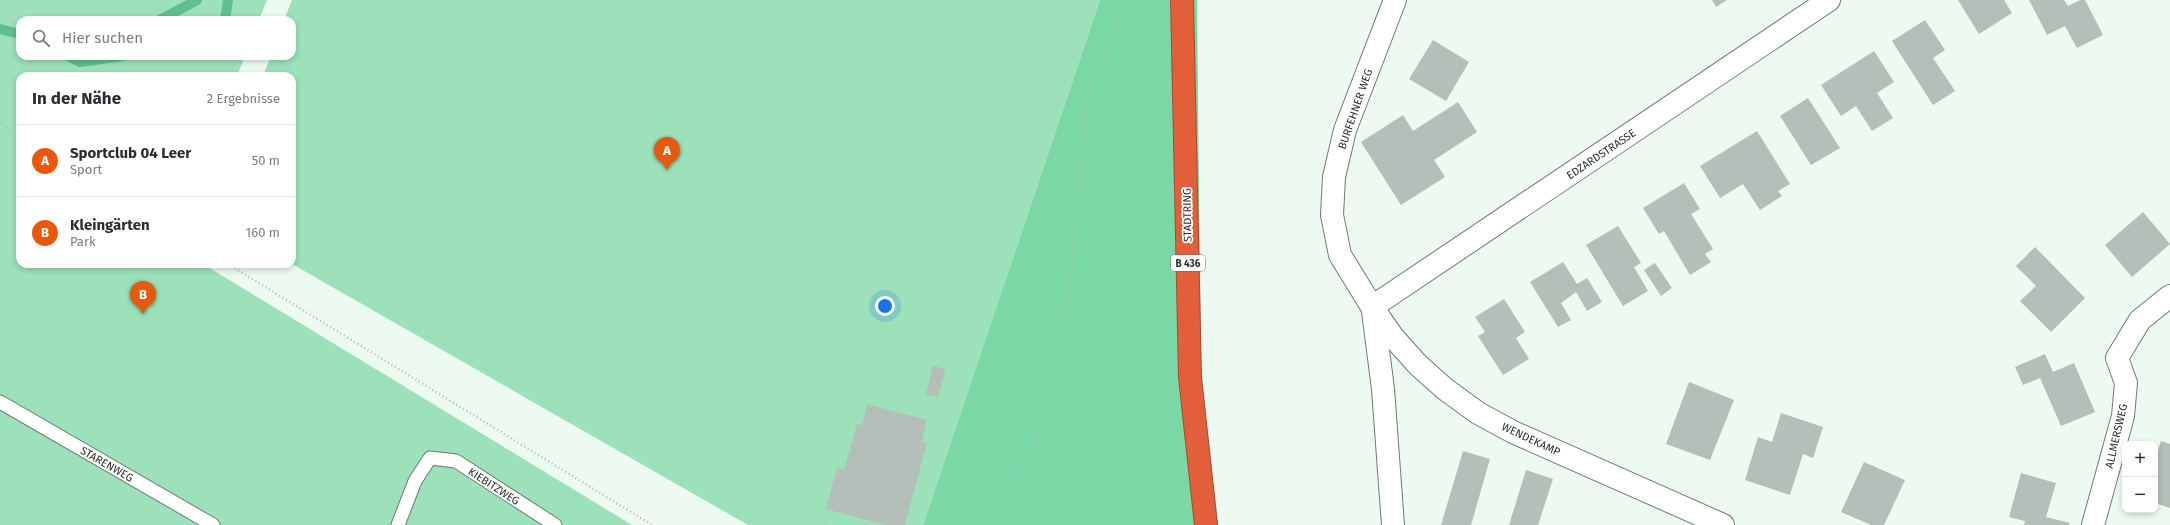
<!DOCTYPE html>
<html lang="de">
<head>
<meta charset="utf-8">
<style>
  :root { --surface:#fff; --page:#f7f7f7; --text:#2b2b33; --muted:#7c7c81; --line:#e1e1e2; --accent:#ea580c }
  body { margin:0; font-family:"Fira Sans",sans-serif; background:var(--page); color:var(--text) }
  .controls { position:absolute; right:12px; bottom:12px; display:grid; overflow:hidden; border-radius:8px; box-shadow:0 2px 6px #0003 }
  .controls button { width:36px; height:36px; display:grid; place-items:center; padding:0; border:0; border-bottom:1px solid var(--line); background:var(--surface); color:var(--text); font:20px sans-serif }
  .you { position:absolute; left:885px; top:306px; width:14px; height:14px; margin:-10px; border:3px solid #fff; border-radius:50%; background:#1a73e8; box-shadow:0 0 0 6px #1a73e833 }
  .badge { display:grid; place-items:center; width:26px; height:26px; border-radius:50%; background:var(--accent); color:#fff; font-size:13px; font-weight:700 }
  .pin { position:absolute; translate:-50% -33px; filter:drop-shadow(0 1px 2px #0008) }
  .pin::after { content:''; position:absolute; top:21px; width:14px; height:12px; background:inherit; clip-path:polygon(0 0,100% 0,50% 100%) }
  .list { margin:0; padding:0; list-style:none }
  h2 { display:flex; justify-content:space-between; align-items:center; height:52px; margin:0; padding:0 16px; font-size:17px }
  h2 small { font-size:13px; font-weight:400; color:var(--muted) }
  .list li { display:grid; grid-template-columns:26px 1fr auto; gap:12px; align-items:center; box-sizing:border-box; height:72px; padding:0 16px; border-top:1px solid var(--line) }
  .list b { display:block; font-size:15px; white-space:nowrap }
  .list p { margin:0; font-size:13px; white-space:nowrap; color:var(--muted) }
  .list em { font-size:13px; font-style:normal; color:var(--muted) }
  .icon { flex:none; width:22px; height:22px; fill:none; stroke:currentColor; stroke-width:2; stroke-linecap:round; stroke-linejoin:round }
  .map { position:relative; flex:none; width:2170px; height:525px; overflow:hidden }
  .search { position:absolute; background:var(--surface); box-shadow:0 2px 6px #0003; left:16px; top:16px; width:280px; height:44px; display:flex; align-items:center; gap:10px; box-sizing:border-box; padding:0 14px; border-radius:12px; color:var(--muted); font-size:15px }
  .panel { position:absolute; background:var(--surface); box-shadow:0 2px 6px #0003; left:16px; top:72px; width:280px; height:196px; border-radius:12px }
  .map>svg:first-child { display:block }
  .green { fill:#9ce1ba }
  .forest { fill:#7ad8a6 }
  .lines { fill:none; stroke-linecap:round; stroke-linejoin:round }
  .stream { stroke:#61be8e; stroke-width:10 }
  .building { fill:#b3bfb8 }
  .lane-casing { stroke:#6f7a73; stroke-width:15 }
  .street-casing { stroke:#6f7a73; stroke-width:24 }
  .highway-casing { stroke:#a24e34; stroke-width:24 }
  .path { stroke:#b0bbb4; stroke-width:2.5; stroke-dasharray:1 3; stroke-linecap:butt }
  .lane { stroke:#fff; stroke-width:13 }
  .street { stroke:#fff; stroke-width:22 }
  .highway { stroke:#e25f39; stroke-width:22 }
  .labels { text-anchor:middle; stroke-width:3.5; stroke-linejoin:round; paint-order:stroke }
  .shield { fill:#fff; stroke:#6a6d6b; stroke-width:1 }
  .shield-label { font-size:10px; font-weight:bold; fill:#2a2f2c }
  .street-label { font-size:11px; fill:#2a2f2c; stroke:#fff }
</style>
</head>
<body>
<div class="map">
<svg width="2170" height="525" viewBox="0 0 2170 525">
  <rect width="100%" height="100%" fill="#edfaf2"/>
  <g class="green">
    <path d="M0,0H267L259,20H20V56H245L237,76H20V264H203L632,525H0Z"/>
    <path d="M292,0H1100L923,525H748L292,264V76H263L271,56H292V20H284Z"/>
  </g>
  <path class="forest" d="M1100,0H1197L1201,374L1218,525H923Z"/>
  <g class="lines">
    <g class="stream">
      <path d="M160,20L197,0"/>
      <path d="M225,20L228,0"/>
      <path d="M0,29L20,34"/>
      <path d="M68,56L80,62L123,56"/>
    </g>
  </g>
  <g class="building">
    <path d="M1712,0H1727L1716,7Z"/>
    <path d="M1958,0H2004L2012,13L1979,34Z"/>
    <path d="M2029,0H2064L2068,6L2080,0H2085L2103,35L2077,48L2065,26L2047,35Z"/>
    <path d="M1925,20L1945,50L1933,58L1955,91L1933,105L1892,41Z"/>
    <path d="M1433,40L1469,62L1446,101L1409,79Z"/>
    <path d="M1874,51L1894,82L1877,93L1893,118L1872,131L1856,106L1841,116L1821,85Z"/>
    <path d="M1808,98L1840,148L1811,165L1780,116Z"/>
    <path d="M1458,102L1477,132L1434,160L1445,177L1401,205L1361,142L1403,115L1413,131Z"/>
    <path d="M1757,131L1790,184L1778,191L1782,196L1760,210L1743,184L1720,198L1700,166Z"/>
    <path d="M1684,183L1700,209L1691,214L1713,249L1705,254L1711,262L1690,275L1664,231L1659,234L1643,208Z"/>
    <path d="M2143,212L2170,244L2132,277L2105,245Z"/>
    <path d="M1618,226L1641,263L1634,267L1648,291L1623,306L1586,245Z"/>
    <path d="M2035,247L2085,298L2051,332L2020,301L2036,286L2016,266Z"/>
    <path d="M1563,262L1577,284L1587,278L1602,302L1587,311L1576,292L1561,303L1571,320L1558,327L1530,282Z"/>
    <path d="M1655,263L1672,288L1661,296L1644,270Z"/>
    <path d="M1504,299L1525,332L1516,338L1529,359L1503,375L1478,336L1485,332L1475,317Z"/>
    <path d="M2045,354L2053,372L2074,363L2095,412L2061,426L2040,378L2023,385L2015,367Z"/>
    <path d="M933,366L946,369L938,397L926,394Z"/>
    <path d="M1689,382L1734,400L1710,460L1666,444Z"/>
    <path d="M867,404L927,420L922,441L927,442L905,525H885L826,509L837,468L844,470L857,424L862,425Z"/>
    <path d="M1781,413L1823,427L1813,458L1803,454L1790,495L1745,480L1758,437L1772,442Z"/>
    <path d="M2161,441L2170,444V508L2155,503V459Z"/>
    <path d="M1463,451L1490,459L1471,525H1441Z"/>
    <path d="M1864,462L1905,480L1884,525H1871L1841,512Z"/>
    <path d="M1526,470L1553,479L1538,525H1509Z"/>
    <path d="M2021,473L2056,483L2046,517L2070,523L2069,525H2024L2025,521L2009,517Z"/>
  </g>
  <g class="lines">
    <g class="lane-casing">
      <g id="lane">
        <path d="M0,402L213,525"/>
        <path d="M398,525L415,481L430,458L456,461L555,525"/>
      </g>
    </g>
    <g class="street-casing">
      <g id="street">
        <path d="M1395,0L1345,130L1334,177L1332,215L1340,255L1372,307L1393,337L1418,365L1445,389L1478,413L1513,432L1723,525"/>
        <path d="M1372,307L1829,0"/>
        <path d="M1373,311L1383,389L1393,525"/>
        <path d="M2093,525L2123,416L2126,383L2117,358L2140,320L2170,296"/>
      </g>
    </g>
    <g class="highway-casing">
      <path id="highway" d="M1182,0L1190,377L1206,525"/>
    </g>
    <g class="path">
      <path d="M0,123L20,136"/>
      <path d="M228,264L652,525"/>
      <path d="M825,525H826"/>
      <path d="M983,525L1042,434L1070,290L1088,90L1128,0"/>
    </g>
    <use href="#lane" class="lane"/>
    <use href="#street" class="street"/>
    <use href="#highway" class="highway"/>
  </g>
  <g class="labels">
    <rect class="shield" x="1171" y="255" width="34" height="16" rx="3"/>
    <g class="shield-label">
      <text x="1188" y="267">B 436</text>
    </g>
    <g class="street-label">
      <text transform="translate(1355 109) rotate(-71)" y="4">BURFEHNER WEG</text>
      <text transform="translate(1601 154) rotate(-34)" y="4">EDZARDSTRASSE</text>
      <text transform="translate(1187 215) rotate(-91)" y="4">STADTRING</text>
      <text transform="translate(2116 436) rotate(-77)" y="4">ALLMERSWEG</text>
      <text transform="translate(1531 439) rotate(25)" y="4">WENDEKAMP</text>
      <text transform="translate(107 464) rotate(30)" y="4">STARENWEG</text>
      <text transform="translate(494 486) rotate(33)" y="4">KIEBITZWEG</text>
    </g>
  </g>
</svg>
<div class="controls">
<button>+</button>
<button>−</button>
</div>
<div class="you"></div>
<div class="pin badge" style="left:667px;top:170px">A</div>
<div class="pin badge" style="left:143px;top:314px">B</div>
<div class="search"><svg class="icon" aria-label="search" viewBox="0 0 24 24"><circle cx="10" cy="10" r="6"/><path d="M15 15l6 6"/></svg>Hier suchen</div>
<section class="panel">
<h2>In der Nähe<small>2 Ergebnisse</small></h2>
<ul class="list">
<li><span class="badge">A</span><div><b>Sportclub 04 Leer</b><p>Sport</p></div><em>50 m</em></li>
<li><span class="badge">B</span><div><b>Kleingärten</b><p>Park</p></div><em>160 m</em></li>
</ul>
</section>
</div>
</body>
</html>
